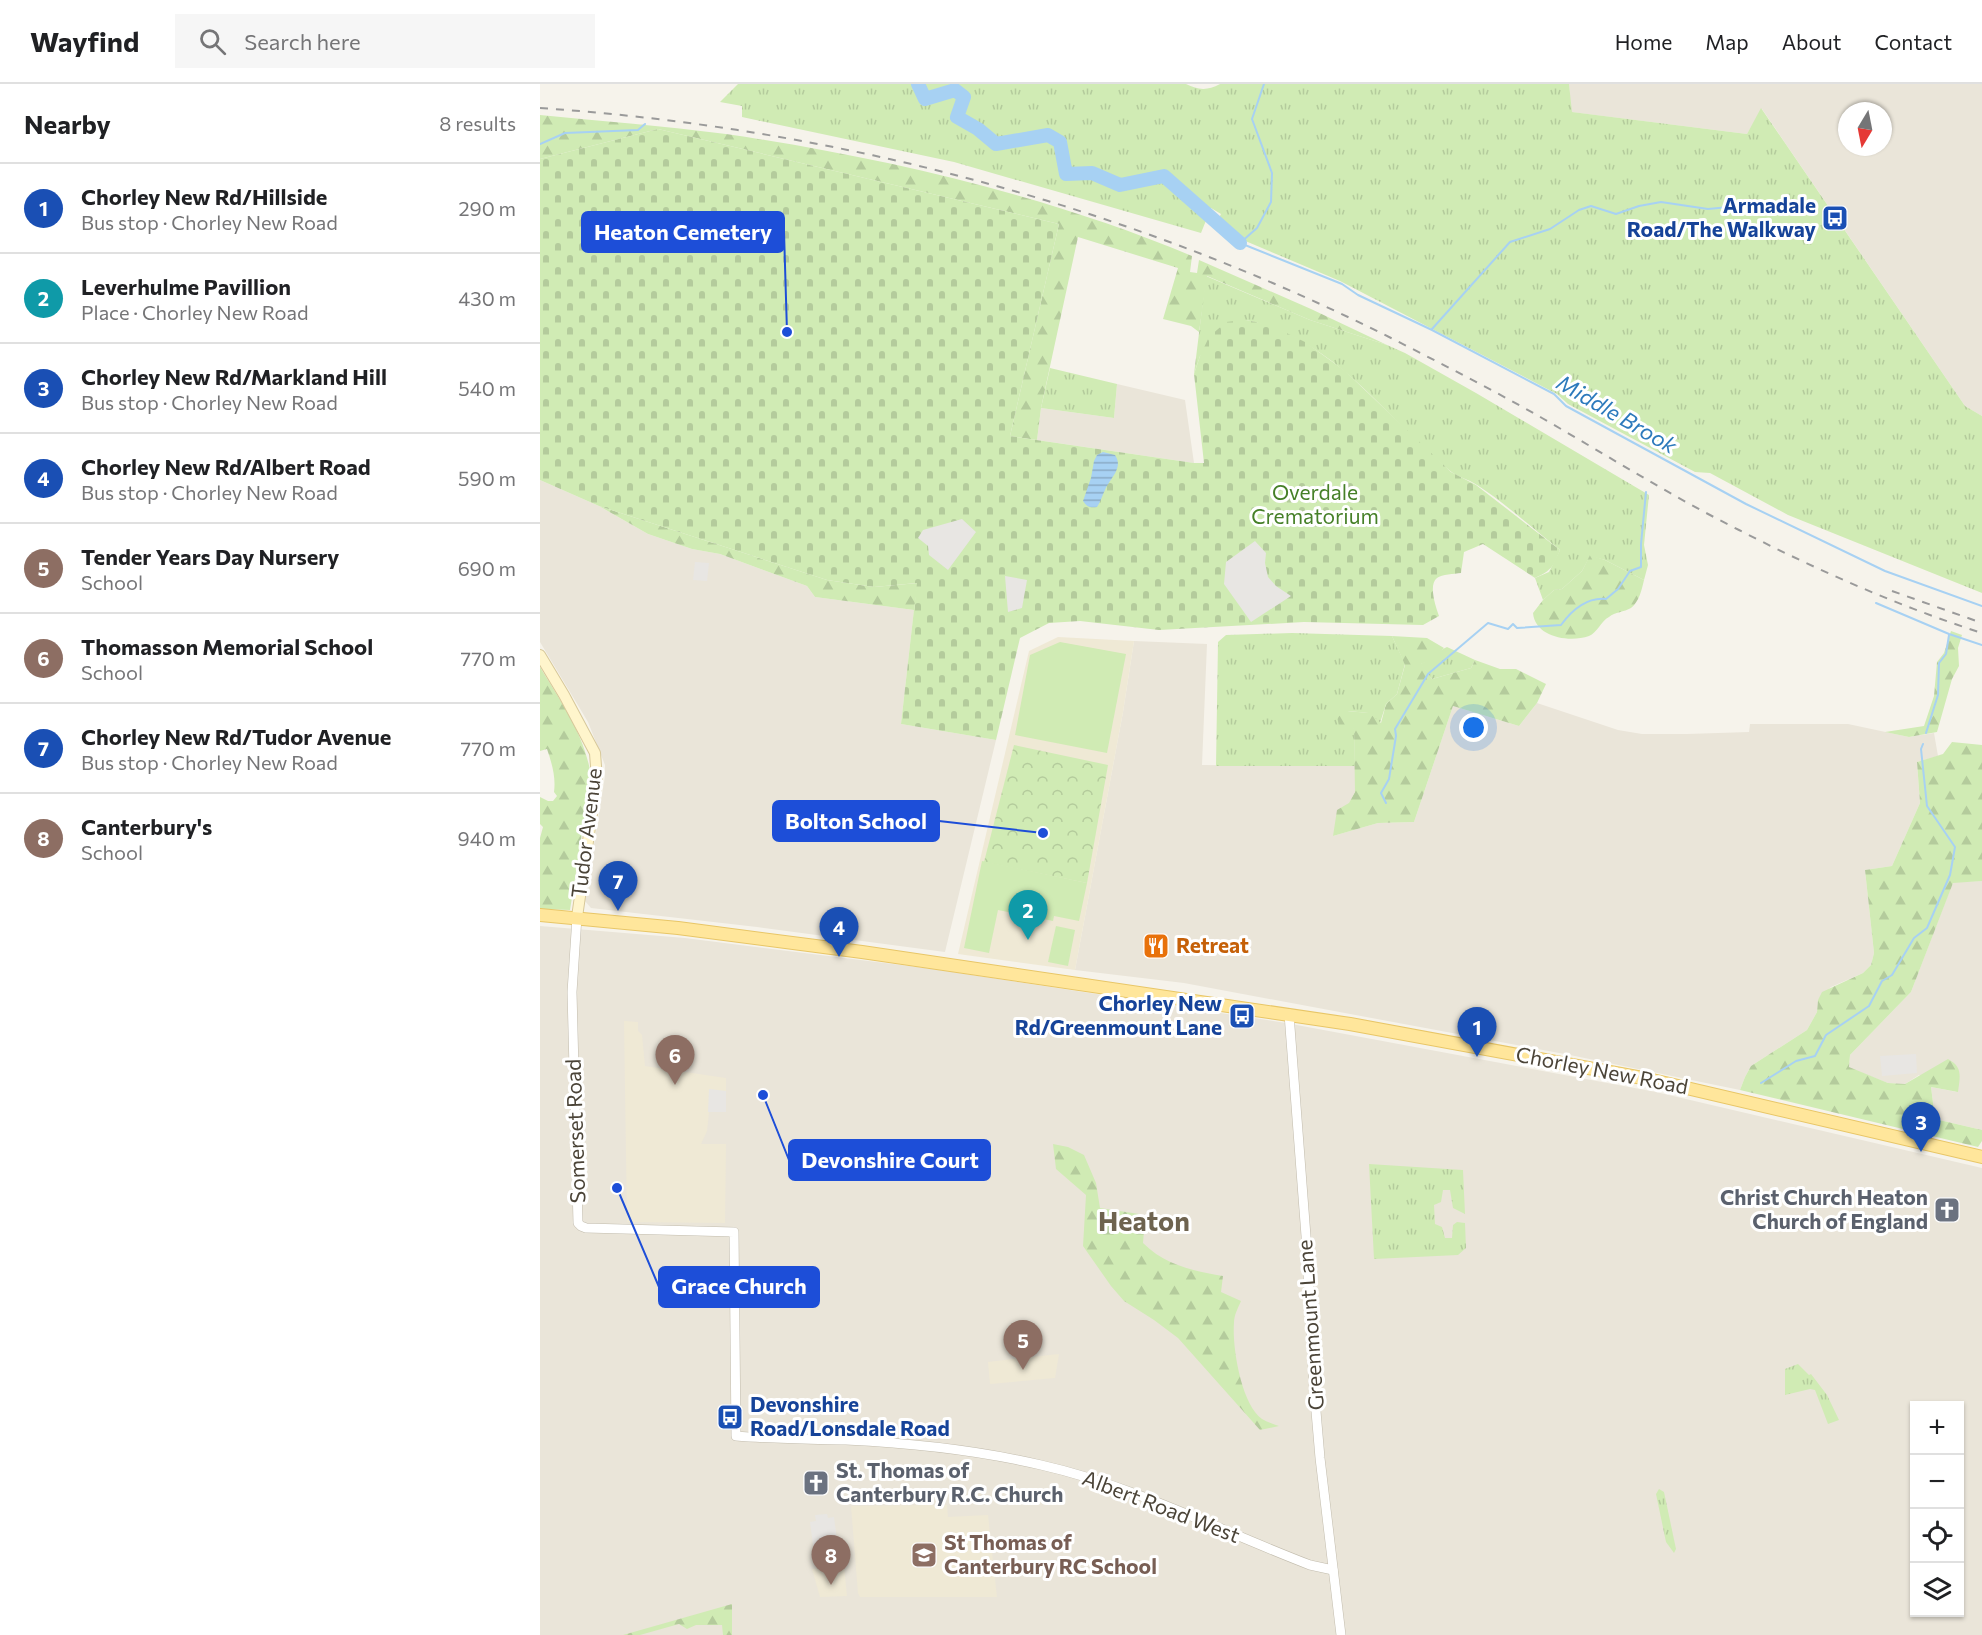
<!DOCTYPE html>
<html lang="en">
<head>
<meta charset="utf-8">
<style>
  :root { --surface:#fff; --page:#f6f6f6; --text:#202124; --muted:#757577; --line:#e0e0e0; --accent:#d93025 }
  body { margin:0; font-family:Commissioner,sans-serif; background:var(--page); color:var(--text) }
  .controls { position:absolute; right:18px; bottom:18px; display:grid; overflow:hidden; border-radius:0px; box-shadow:0 2px 4px #0004 }
  .controls button { width:54px; height:54px; display:grid; place-items:center; padding:0; border:0; border-bottom:2px solid var(--line); background:var(--surface); color:var(--text); font:30px sans-serif }
  .compass { position:absolute; left:1298px; top:18px; width:54px; height:54px; border-radius:50%; background:var(--surface); box-shadow:0 2px 4px #0004; rotate:190deg }
  .you { position:absolute; left:934px; top:644px; width:21px; height:21px; margin:-15px; border:4px solid #fff; border-radius:50%; background:#1a73e8; box-shadow:0 0 0 9px #1a73e833 }
  .badge { display:grid; place-items:center; width:39px; height:39px; border-radius:50%; background:var(--accent); color:#fff; font-size:20px; font-weight:700 }
  .pin { position:absolute; translate:-50% -50px; filter:drop-shadow(0 2px 3px #0008) }
  .pin::after { content:''; position:absolute; top:32px; width:21px; height:18px; background:inherit; clip-path:polygon(0 0,100% 0,50% 100%) }
  .list { margin:0; padding:0; list-style:none }
  h2 { display:flex; justify-content:space-between; align-items:center; height:78px; margin:0; padding:0 24px; font-size:26px }
  h2 small { font-size:20px; font-weight:400; color:var(--muted) }
  .list li { display:grid; grid-template-columns:39px 1fr auto; gap:18px; align-items:center; box-sizing:border-box; height:90px; padding:0 24px; border-top:2px solid var(--line) }
  .list b { display:block; font-size:22px; white-space:nowrap }
  .list p { margin:0; font-size:20px; white-space:nowrap; color:var(--muted) }
  .list em { font-size:20px; font-style:normal; color:var(--muted) }
  .icon { flex:none; width:33px; height:33px; fill:none; stroke:currentColor; stroke-width:2; stroke-linecap:round; stroke-linejoin:round }
  .map { position:relative; flex:none; width:1442px; height:1551px; overflow:hidden }
  header { display:flex; align-items:center; gap:36px; box-sizing:border-box; height:84px; padding:0 30px; background:var(--surface); border-bottom:2px solid var(--line) }
  header strong { font-size:28px }
  nav { display:flex; gap:33px; margin-inline-start:auto; font-size:21px }
  .search { width:420px; height:54px; background:var(--page); display:flex; align-items:center; gap:15px; box-sizing:border-box; padding:0 21px; border-radius:0px; color:var(--muted); font-size:22px }
  main { display:flex }
  aside { flex:1; background:var(--surface) }
  .map>svg:first-child { display:block }
  .residential { fill:#eae5d9; fill-rule:evenodd }
  .education { fill:#efe9d5 }
  .grass { fill:url(#grass-tufts) }
  .forest { fill:url(#forest-firs) }
  .cemetery { fill:url(#cemetery-stones) }
  .park { fill:url(#park-crowns) }
  .pitch { fill:#d0ebb4 }
  .parking { fill:#e8e6e3 }
  .water { fill:url(#water-rules) }
  .lines { fill:none; stroke-linecap:round; stroke-linejoin:round }
  .stream { stroke:#a7d1f3; stroke-width:2 }
  .river { stroke:#a7d1f3; stroke-width:14 }
  .tertiary-casing { stroke:#c2bcad; stroke-width:10 }
  .secondary-casing { stroke:#d7c89a; stroke-width:12 }
  .primary-casing { stroke:#e8c667; stroke-width:14 }
  .tertiary { stroke:#fff; stroke-width:9 }
  .secondary { stroke:#fff5cc; stroke-width:10 }
  .primary { stroke:#ffe69b; stroke-width:12 }
  .rail { stroke:#9a9a9a; stroke-width:2; stroke-dasharray:8 8; stroke-linecap:butt }
  .labels { text-anchor:middle; stroke-width:6; stroke-linejoin:round; paint-order:stroke }
  .transit-label { font-size:21px; font-weight:bold; fill:#164399; stroke:#fff; text-anchor:end }
  .park-label { font-size:21px; fill:#468028; stroke:#fff }
  .street-label { font-size:21px; fill:#4b4438; stroke:#fff }
  .food-label { font-size:21px; font-weight:bold; fill:#c56008; stroke:#fff; text-anchor:start }
  .worship-label { font-size:21px; font-weight:bold; fill:#5b616d; stroke:#fff; text-anchor:end }
  .education-label { font-size:21px; font-weight:bold; fill:#785e54; stroke:#fff; text-anchor:start }
  .water-label { font-size:22px; font-style:italic; fill:#2c7abc; stroke:#fff }
  .district-label { font-size:27px; font-weight:bold; fill:#6e634f; stroke:#fff }
  .leader { fill:none; stroke:#1d4ed8; stroke-width:2 }
  .callout-dot { fill:#1d4ed8; stroke:#fff; stroke-width:2 }
  .callout { fill:#1d4ed8; stroke:#1d4ed8; stroke-width:2 }
  .callout-label { font-size:22px; text-anchor:middle; font-weight:bold; fill:#fff }
</style>
</head>
<body>
<header>
<strong>Wayfind</strong>
<div class="search"><svg class="icon" aria-label="search" viewBox="0 0 24 24"><circle cx="10" cy="10" r="6"/><path d="M15 15l6 6"/></svg>Search here</div>
<nav><a>Home</a><a>Map</a><a>About</a><a>Contact</a></nav>
</header>
<main>
<aside>
<h2>Nearby<small>8 results</small></h2>
<ul class="list">
<li><span class="badge" style="background:#1a4fb4">1</span><div><b>Chorley New Rd/Hillside</b><p>Bus stop · Chorley New Road</p></div><em>290 m</em></li>
<li><span class="badge" style="background:#0f9aa8">2</span><div><b>Leverhulme Pavillion</b><p>Place · Chorley New Road</p></div><em>430 m</em></li>
<li><span class="badge" style="background:#1a4fb4">3</span><div><b>Chorley New Rd/Markland Hill</b><p>Bus stop · Chorley New Road</p></div><em>540 m</em></li>
<li><span class="badge" style="background:#1a4fb4">4</span><div><b>Chorley New Rd/Albert Road</b><p>Bus stop · Chorley New Road</p></div><em>590 m</em></li>
<li><span class="badge" style="background:#8d6e63">5</span><div><b>Tender Years Day Nursery</b><p>School</p></div><em>690 m</em></li>
<li><span class="badge" style="background:#8d6e63">6</span><div><b>Thomasson Memorial School</b><p>School</p></div><em>770 m</em></li>
<li><span class="badge" style="background:#1a4fb4">7</span><div><b>Chorley New Rd/Tudor Avenue</b><p>Bus stop · Chorley New Road</p></div><em>770 m</em></li>
<li><span class="badge" style="background:#8d6e63">8</span><div><b>Canterbury's</b><p>School</p></div><em>940 m</em></li>
</ul>
</aside>
<div class="map">
<svg width="1442" height="1551" viewBox="0 0 1442 1551">
  <defs>
    <pattern id="grass-tufts" width="24" height="20" patternUnits="userSpaceOnUse" patternTransform="scale(1.5)"><rect width="24" height="20" fill="#d0ebb4"/><path d="M3 7l-1-3M5 7V3M7 7l1-3M15 17l-1-3M17 17v-4M19 17l1-3" fill="none" stroke="#b4cb9c"/></pattern>
    <pattern id="forest-firs" width="22" height="20" patternUnits="userSpaceOnUse" patternTransform="scale(1.5)"><rect width="22" height="20" fill="#d0ebb4"/><path d="M5 1l3.5 6h-7zM16 11l3.5 6h-7z" fill="#b4cb9c"/></pattern>
    <pattern id="cemetery-stones" width="16" height="16" patternUnits="userSpaceOnUse" patternTransform="scale(1.5)"><rect width="16" height="16" fill="#d0ebb4"/><path d="M2 7V4a2 2 0 0 1 4 0v3zM10 15v-3a2 2 0 0 1 4 0v3z" fill="#b4cb9c"/></pattern>
    <pattern id="park-crowns" width="20" height="18" patternUnits="userSpaceOnUse" patternTransform="scale(1.5)"><rect width="20" height="18" fill="#d0ebb4"/><path d="M2 6a3 3 0 1 1 6 0M12 15a3 3 0 1 1 6 0" fill="none" stroke="#b4cb9c"/></pattern>
    <pattern id="water-rules" width="6" height="5" patternUnits="userSpaceOnUse" patternTransform="scale(1.5)"><rect width="6" height="5" fill="#a7d1f3"/><path d="M0 2.5h6" fill="none" stroke="#8aabc6"/></pattern>
  </defs>
  <rect width="100%" height="100%" fill="#f6f3eb"/>
  <g class="residential">
    <path d="M1029,0H1442V332L1425,322L1222,25L1207,50L1031,28ZM1307,27H1343V63H1307Z"/>
    <path d="M577,300L645,316L654,379L497,356L501,324L574,334Z"/>
    <path d="M0,396L59,422L108,450L152,465L180,470L267,502L275,513L374,526L361,640L456,656L405,868L217,843L51,824L45,817L65,692V681L48,638L0,558Z"/>
    <path d="M594,557L667,560L662,681L815,682V708L793,752L838,739L874,738L913,622L979,642L997,619L1078,646L1102,650H1147L1209,648L1210,640H1308L1369,653L1394,649L1398,672L1377,678L1380,719L1352,782L1325,786L1334,869L1331,881L1323,889L1291,903L1278,916L1277,928L1267,946L1211,982L1205,993L1200,1006L1030,971L644,899L535,886L583,628Z"/>
    <path d="M1442,797V1046L1395,1035L1391,1003L1417,1008L1379,991L1365,1000L1348,999L1309,984L1310,971L1371,908L1413,798Z"/>
    <path d="M0,842L145,854L393,885L746,939L1116,1008L1442,1084V1551H0ZM1374,1322H1420V1528H1374Z"/>
  </g>
  <g class="education">
    <path d="M518,553L594,557L583,628L535,886L418,870L489,567Z"/>
    <path d="M84,937L98,938V947L102,951L105,982L186,994V1028H169L167,1047L161,1060H186L185,1139L87,1138Z"/>
    <path d="M519,1270L515,1294L450,1300L448,1278Z"/>
    <path d="M407,1421L408,1433L448,1431L457,1513H320L318,1509L311,1422Z"/>
    <path d="M304,1482L307,1512L280,1513L272,1485Z"/>
  </g>
  <g class="grass">
    <path d="M198,0H646C658,6 667,7 680,0H1029L1032,28L1207,50L1221,24L1425,322L1442,332V509L1248,431L1170,389L1155,388L1028,320L1017,310L800,197L703,156L678,136L681,130L671,124L661,149L414,78L202,33V22L180,18Z"/>
    <path d="M666,192L770,236L847,261L865,269L936,309L1109,411L1104,461L1108,481L1104,496L1065,476L1050,472L1042,487L1022,505L1014,506L1003,516L995,494L1009,488L1020,466C993,445 965,419 937,401C928,395 917,393 909,386C843,331 795,255 706,236L660,272L654,290Z"/>
    <path d="M510,284L577,300L574,334L501,324Z"/>
    <path d="M752,549L852,552L865,580L857,610L846,620L840,639L828,629L808,627L814,645L815,682H676L678,558L686,551Z"/>
    <path d="M907,563L935,576L931,584L892,595L880,580C892,576 897,567 907,563Z"/>
    <path d="M829,1080L923,1086L925,1130L913,1124L910,1106H903L901,1118L894,1121L895,1140L902,1143L905,1154H912L913,1141L917,1138L925,1139L926,1164L918,1171L834,1175Z"/>
    <path d="M1258,1280L1269,1291L1271,1290L1287,1311L1299,1336L1288,1340L1275,1306L1270,1305L1245,1311V1285Z"/>
    <path d="M1119,1405L1124,1408L1136,1465L1134,1469L1126,1458L1116,1410Z"/>
  </g>
  <g class="forest">
    <path d="M0,31C62,37 124,42 186,50C342,73 507,111 652,172L650,188L657,189L659,176L771,225L847,261L770,236L667,192L659,248L651,242L623,235L638,184L538,153L501,324L497,356L470,352L519,140L118,45L0,75Z"/>
    <path d="M59,422L287,496L334,503L378,499L374,526L275,513L267,502L180,470L152,465L108,450Z"/>
    <path d="M1050,471L1065,476L1104,496C1102,505 1099,518 1091,524C1084,528 1075,528 1069,533C1061,537 1057,549 1049,552C1029,559 995,553 993,529L1003,516L1014,506L1022,505L1042,487Z"/>
    <path d="M1411,547L1422,551L1418,564L1419,582L1412,595L1397,648L1369,653L1345,648L1384,642L1394,612L1397,578L1404,569Z"/>
    <path d="M852,552L887,554L904,564L891,576L881,580L892,595L931,584L935,576L960,585H976L1006,600L997,619L979,642L913,622L874,738L838,739L793,752L797,726L809,719L815,708L814,645L799,641L797,633L807,627L829,629L841,639L846,620L857,610L865,581Z"/>
    <path d="M0,583C21,618 45,651 51,692L30,826L0,825V754L3,743L0,740V713L8,717H13L17,712L14,708C16,693 12,680 7,665L0,667Z"/>
    <path d="M1412,658L1442,661V797L1413,799L1371,908L1310,971L1309,983L1348,999L1365,1000L1408,975C1423,983 1420,992 1418,1008L1391,1003L1395,1035L1442,1046V1057L1438,1063L1200,1006L1205,993L1211,982L1267,946L1277,928L1278,916L1282,908L1323,889L1331,881L1334,869L1325,786L1352,782L1380,719L1377,678L1403,670Z"/>
    <path d="M513,1060L528,1063L544,1071L556,1099L560,1124L599,1130L597,1137L604,1147L603,1159C625,1181 653,1187 683,1192L681,1208L701,1217C698,1224 694,1231 694,1239C692,1262 701,1320 722,1335C727,1338 733,1340 739,1342L720,1346L638,1254L614,1236L584,1217L571,1202L543,1162L546,1111L516,1085Z"/>
    <path d="M192,1520V1551H183L182,1541H156L147,1545L139,1540L100,1551H83Z"/>
  </g>
  <path class="cemetery" d="M118,45L519,140L470,352L654,379H664L654,290L660,272L669,253L686,238L706,236L730,241L765,258L805,287L911,388L936,401L1020,466C1013,483 1012,486 995,494L943,460L924,468L921,489C914,490 902,490 897,494C888,501 896,523 899,532L883,541L764,538L619,546L540,537L509,539L480,554L456,656L361,640L377,499L334,503L287,496L59,422L0,396V75Z"/>
  <path class="park" d="M474,661L568,681L547,799L444,778Z"/>
  <g class="pitch">
    <path d="M520,558L586,570L567,669L475,651L490,571Z"/>
    <path d="M442,777L547,799L539,837L514,832L513,837L458,826L449,869L424,864Z"/>
    <path d="M516,842L535,846L528,882L508,878Z"/>
  </g>
  <g class="parking">
    <path d="M422,435L436,448L408,486L389,471L388,462L378,454L383,446Z"/>
    <path d="M715,457L726,469L725,479L728,493L736,502L751,512L711,538L684,500L686,478Z"/>
    <path d="M155,478L169,479L167,497L153,496Z"/>
    <path d="M465,492L487,496L482,524L468,528Z"/>
    <path d="M1376,970L1377,989L1342,992L1340,972Z"/>
    <path d="M169,1005L186,1007V1028H168Z"/>
    <path d="M287,1430L288,1434L294,1433L300,1479L281,1481V1475L275,1476L270,1438L276,1437L275,1431Z"/>
  </g>
  <path class="water" d="M563,368L575,371C584,384 570,394 565,406C562,412 561,417 557,423C550,424 547,423 543,417L551,394L554,377L557,371Z"/>
  <g class="lines">
    <g class="stream">
      <path d="M724,0L712,35L732,89L731,118L717,144L700,159L802,200L818,211L892,246L1014,310L1026,322L1206,420L1345,487L1442,522"/>
      <path d="M0,60L25,49L98,46L105,40"/>
      <path d="M892,245L970,158L1010,145L1039,126L1051,122L1076,130L1099,122L1121,118L1168,125L1189,123"/>
      <path d="M1336,519L1409,550L1442,561"/>
      <path d="M1386,649L1398,611L1399,579L1406,570L1409,551"/>
      <path d="M846,719L841,709L849,695L856,652L855,645L888,590L948,539L968,545L973,540L977,544L1021,541C1032,526 1046,513 1066,515L1078,505L1090,487L1101,483V460L1106,408"/>
      <path d="M1221,999L1256,977L1275,972L1286,951L1329,922L1342,897L1352,891L1374,854L1387,844L1410,791L1415,763L1387,722L1381,665L1383,660"/>
    </g>
    <path class="river" d="M378,0L385,15L415,6L424,13L417,33L438,45L456,60L508,51L520,58L526,90L552,89L580,101L624,92L700,159"/>
    <g class="tertiary-casing">
      <g id="tertiary">
        <path d="M37,833L32,908L38,1139L41,1142L46,1144L194,1148L196,1352C233,1355 269,1355 306,1356C370,1359 437,1366 501,1381C594,1402 681,1447 770,1481L793,1486"/>
        <path d="M749,930L766,1152L774,1304L780,1374L801,1551"/>
      </g>
    </g>
    <g class="secondary-casing">
      <path id="secondary" d="M0,571L24,611L55,669L57,695L37,833"/>
    </g>
    <g class="primary-casing">
      <path id="primary" d="M0,831L138,844L322,868L810,940L1108,995L1442,1073"/>
    </g>
    <use href="#tertiary" class="tertiary"/>
    <use href="#secondary" class="secondary"/>
    <use href="#primary" class="primary"/>
    <g class="rail">
      <path d="M0,24C295,44 586,121 851,254C902,280 953,306 1002,334C1068,372 1131,412 1199,446C1277,486 1358,522 1442,549"/>
      <path d="M1352,507L1442,539"/>
    </g>
  </g>
  <defs>
    <g id="bus-square" transform="scale(1.35)"><rect x="-9" y="-9" width="18" height="18" rx="4" fill="#1a4fb4" stroke="#fff"/><path d="M-5-6H5V4H4V6H2V4H-2V6H-4V4H-5ZM-3.5-4V0h7V-4ZM-3.5 1.2v1.5H-2V1.2ZM2 1.2v1.5H3.5V1.2Z" fill="#fff"/></g>
    <g id="restaurant-square" transform="scale(1.35)"><rect x="-9" y="-9" width="18" height="18" rx="4" fill="#e8710a" stroke="#fff"/><path d="M-5-6h1v4h1v-4h1v4h1v-4h1v5L-1.5 .5V6h-2V.5L-5-1ZM5-6V6H3V1.5H1.5Q1.5-4 5-6Z" fill="#fff"/></g>
    <g id="church-square" transform="scale(1.35)"><rect x="-9" y="-9" width="18" height="18" rx="4" fill="#6b7280" stroke="#fff"/><path d="M-1.2-6h2.4v3.5h3.3v2.4h-3.3V6h-2.4V-.1h-3.3v-2.4h3.3Z" fill="#fff"/></g>
    <g id="school-square" transform="scale(1.35)"><rect x="-9" y="-9" width="18" height="18" rx="4" fill="#8d6e63" stroke="#fff"/><path d="M0-5L7-2L0 1L-7-2ZM-4 1L0 2.5L4 1V4Q0 6-4 4Z" fill="#fff"/></g>
  </defs>
  <g fill-rule="evenodd">
    <use href="#bus-square" x="1295" y="134"/>
    <use href="#restaurant-square" x="616" y="862"/>
    <use href="#bus-square" x="702" y="932"/>
    <use href="#church-square" x="1407" y="1126"/>
    <use href="#bus-square" x="190" y="1333"/>
    <use href="#church-square" x="276" y="1399"/>
    <use href="#school-square" x="384" y="1471"/>
  </g>
  <g class="labels">
    <g class="transit-label">
      <text x="1276" y="129">Armadale<tspan x="1276" dy="24">Road/The Walkway</tspan></text>
      <text x="682" y="927">Chorley New<tspan x="682" dy="24">Rd/Greenmount Lane</tspan></text>
      <text x="210" y="1328" text-anchor="start">Devonshire<tspan x="210" dy="24">Road/Lonsdale Road</tspan></text>
    </g>
    <g class="park-label">
      <text x="775" y="416">Overdale<tspan x="775" dy="24">Crematorium</tspan></text>
    </g>
    <g class="street-label">
      <text transform="translate(47 749) rotate(-83)" y="7">Tudor Avenue</text>
      <text transform="translate(1062 987) rotate(11)" y="7">Chorley New Road</text>
      <text transform="translate(36 1047) rotate(-92)" y="7">Somerset Road</text>
      <text transform="translate(771 1241) rotate(-94)" y="7">Greenmount Lane</text>
      <text transform="translate(621 1423) rotate(21)" y="7">Albert Road West</text>
    </g>
    <g class="food-label">
      <text x="636" y="869">Retreat</text>
    </g>
    <g class="worship-label">
      <text x="1388" y="1121">Christ Church Heaton<tspan x="1388" dy="24">Church of England</tspan></text>
      <text x="296" y="1394" text-anchor="start">St. Thomas of<tspan x="296" dy="24">Canterbury R.C. Church</tspan></text>
    </g>
    <g class="education-label">
      <text x="404" y="1466">St Thomas of<tspan x="404" dy="24">Canterbury RC School</tspan></text>
    </g>
    <g class="water-label">
      <text transform="translate(1077 330) rotate(30)" y="8">Middle Brook</text>
    </g>
    <g class="district-label">
      <text x="604" y="1147">Heaton</text>
    </g>
  </g>
  <path class="leader" d="M247 248L244 148M503 749L399 737M223 1011L249 1076M77 1104L119 1203"/>
  <g class="callout-dot">
    <circle cx="247" cy="248" r="6"/>
    <circle cx="503" cy="749" r="6"/>
    <circle cx="223" cy="1011" r="6"/>
    <circle cx="77" cy="1104" r="6"/>
  </g>
  <g class="callout">
    <rect x="42" y="128" width="202" height="40" rx="6"/>
    <rect x="233" y="717" width="166" height="40" rx="6"/>
    <rect x="249" y="1056" width="201" height="40" rx="6"/>
    <rect x="119" y="1183" width="160" height="40" rx="6"/>
  </g>
  <g class="callout-label">
    <text x="143" y="156">Heaton Cemetery</text>
    <text x="316" y="745">Bolton School</text>
    <text x="350" y="1084">Devonshire Court</text>
    <text x="199" y="1210">Grace Church</text>
  </g>
</svg>
<div class="controls">
<button>+</button>
<button>−</button>
<button><svg class="icon" aria-label="locate" viewBox="0 0 24 24"><circle cx="12" cy="12" r="6"/><path d="M12 2v4M12 18v4M2 12h4M18 12h4"/></svg></button>
<button><svg class="icon" aria-label="layers" viewBox="0 0 24 24"><path d="M12 4l9 5-9 5-9-5zM3 14l9 5 9-5"/></svg></button>
</div>
<svg class="compass" viewBox="-18 -18 36 36"><path d="M0-13l5 13h-10z" fill="#e53935"/><path d="M0 13l5-13h-10z" fill="#757577"/></svg>
<div class="you"></div>
<div class="pin badge" style="left:937px;top:973px;background:#1a4fb4">1</div>
<div class="pin badge" style="left:488px;top:856px;background:#0f9aa8">2</div>
<div class="pin badge" style="left:1381px;top:1068px;background:#1a4fb4">3</div>
<div class="pin badge" style="left:299px;top:873px;background:#1a4fb4">4</div>
<div class="pin badge" style="left:483px;top:1286px;background:#8d6e63">5</div>
<div class="pin badge" style="left:135px;top:1001px;background:#8d6e63">6</div>
<div class="pin badge" style="left:78px;top:827px;background:#1a4fb4">7</div>
<div class="pin badge" style="left:291px;top:1501px;background:#8d6e63">8</div>
</div>
</main>
</body>
</html>
